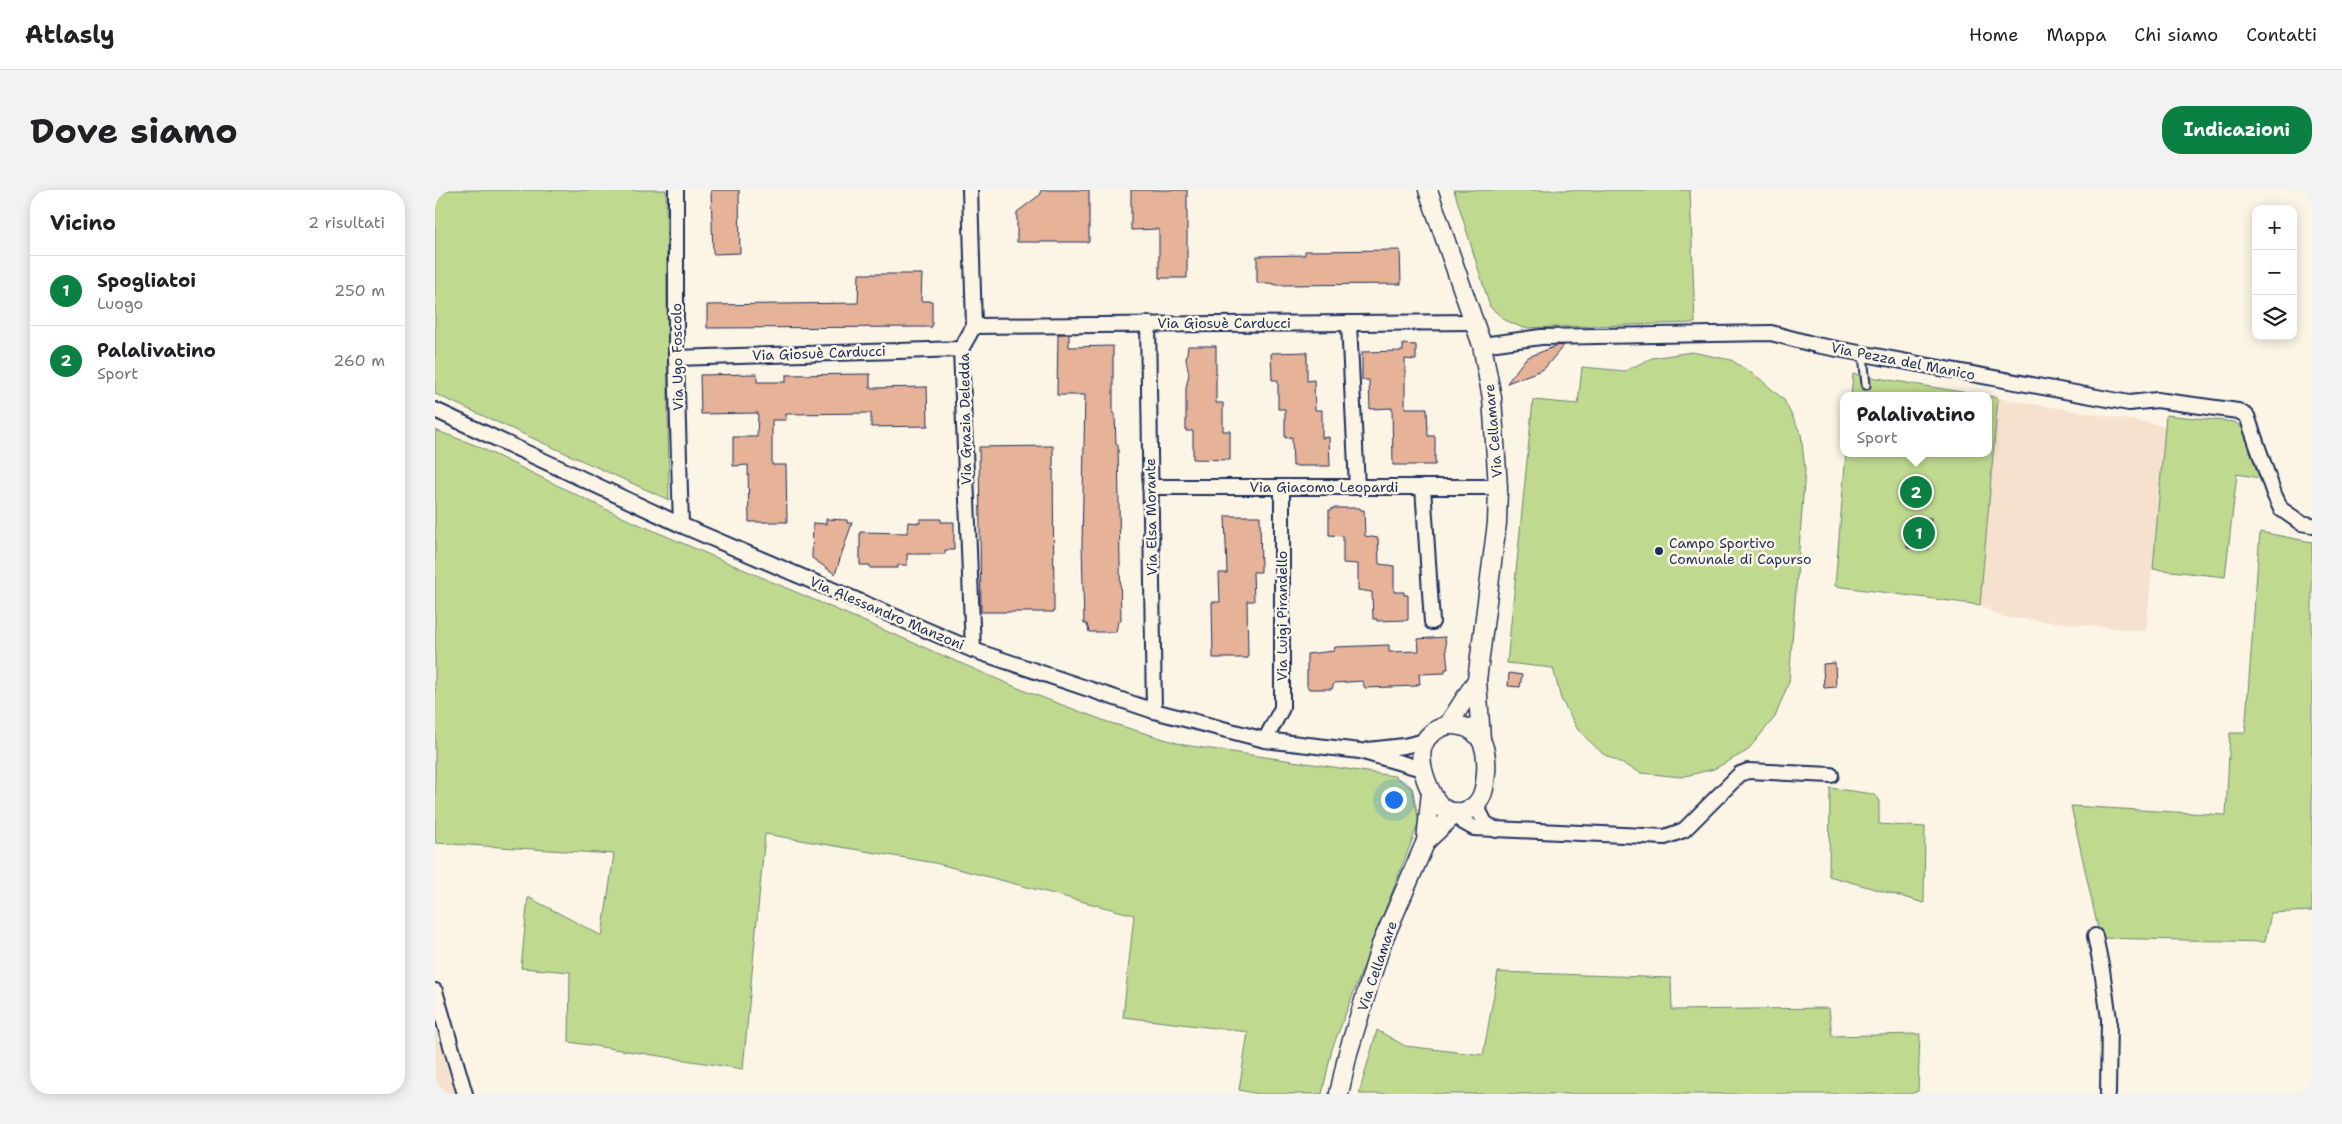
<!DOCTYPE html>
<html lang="it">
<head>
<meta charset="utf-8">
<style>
  :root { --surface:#fff; --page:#f2f2f2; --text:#202124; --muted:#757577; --line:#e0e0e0; --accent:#0b8043 }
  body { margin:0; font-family:"Shantell Sans",sans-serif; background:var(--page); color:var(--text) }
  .controls { position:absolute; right:15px; top:15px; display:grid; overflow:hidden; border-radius:10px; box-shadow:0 2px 12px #0003 }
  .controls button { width:45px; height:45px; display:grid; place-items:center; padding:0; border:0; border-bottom:1px solid var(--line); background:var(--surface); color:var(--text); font:25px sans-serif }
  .you { position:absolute; left:958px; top:609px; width:18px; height:18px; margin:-12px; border:4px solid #fff; border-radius:50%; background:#1a73e8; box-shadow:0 0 0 8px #1a73e833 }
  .badge { display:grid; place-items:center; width:32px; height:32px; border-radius:50%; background:var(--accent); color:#fff; font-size:16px; font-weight:700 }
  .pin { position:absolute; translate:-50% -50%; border:2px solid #fff; box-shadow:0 1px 5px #0006 }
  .popup { position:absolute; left:1405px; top:202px; width:152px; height:65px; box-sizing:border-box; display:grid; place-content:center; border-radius:10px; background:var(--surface); filter:drop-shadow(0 1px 4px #0005); font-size:16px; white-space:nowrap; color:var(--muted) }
  .popup b { font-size:19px; color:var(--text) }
  .popup::after { content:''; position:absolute; left:50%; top:100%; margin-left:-10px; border:10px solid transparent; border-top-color:var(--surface) }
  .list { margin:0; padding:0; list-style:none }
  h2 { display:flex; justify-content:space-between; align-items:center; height:65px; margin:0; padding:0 20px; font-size:21px }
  h2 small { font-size:16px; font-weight:400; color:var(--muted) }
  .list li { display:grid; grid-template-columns:32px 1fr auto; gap:15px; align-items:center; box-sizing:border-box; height:70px; padding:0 20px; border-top:1px solid var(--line) }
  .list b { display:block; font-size:19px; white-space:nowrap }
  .list p { margin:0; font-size:16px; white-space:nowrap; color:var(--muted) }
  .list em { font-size:16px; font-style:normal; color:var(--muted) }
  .icon { flex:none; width:28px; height:28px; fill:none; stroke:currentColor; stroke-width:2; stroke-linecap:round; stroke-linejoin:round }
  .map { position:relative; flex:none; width:1877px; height:904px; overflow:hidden; border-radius:20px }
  header { display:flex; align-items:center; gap:30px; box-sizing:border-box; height:70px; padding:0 25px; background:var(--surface); border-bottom:1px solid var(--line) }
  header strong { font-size:24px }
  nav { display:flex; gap:28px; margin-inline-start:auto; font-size:18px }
  .intro { display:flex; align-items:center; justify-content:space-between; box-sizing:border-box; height:120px; padding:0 30px }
  h1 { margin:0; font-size:35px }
  .button { padding:12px 22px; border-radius:20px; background:var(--accent); color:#fff; font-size:18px; font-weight:700 }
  main { display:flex; gap:30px; padding:0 30px }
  aside { flex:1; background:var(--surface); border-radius:20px; box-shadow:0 2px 12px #0003 }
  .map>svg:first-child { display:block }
  .built { fill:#f5e1ce }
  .green { fill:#bfd98f; stroke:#6d8476 }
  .building { fill:#e6b398; stroke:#1b2f5e }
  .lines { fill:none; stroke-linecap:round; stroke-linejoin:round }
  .service-casing { stroke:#1b2f5e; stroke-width:11 }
  .minor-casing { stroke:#1b2f5e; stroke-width:18 }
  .tertiary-casing { stroke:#1b2f5e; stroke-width:21 }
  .service { stroke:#fcf5e5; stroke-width:7 }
  .minor { stroke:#fcf5e5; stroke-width:14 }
  .tertiary { stroke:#fcf5e5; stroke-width:18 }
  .poi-dot { fill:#1b2f5e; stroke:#fcf5e5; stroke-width:2 }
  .labels { text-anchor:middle; stroke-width:5; stroke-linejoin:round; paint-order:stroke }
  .street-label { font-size:14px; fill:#1b2f5e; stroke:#fcf5e5 }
  .poi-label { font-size:14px; fill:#1b2f5e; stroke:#fcf5e5; text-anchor:start }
</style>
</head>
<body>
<header>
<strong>Atlasly</strong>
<nav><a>Home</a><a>Mappa</a><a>Chi siamo</a><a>Contatti</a></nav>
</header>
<div class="intro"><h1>Dove siamo</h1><a class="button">Indicazioni</a></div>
<main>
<aside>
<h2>Vicino<small>2 risultati</small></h2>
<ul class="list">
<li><span class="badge">1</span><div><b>Spogliatoi</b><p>Luogo</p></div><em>250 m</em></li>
<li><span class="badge">2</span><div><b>Palalivatino</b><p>Sport</p></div><em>260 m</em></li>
</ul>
</aside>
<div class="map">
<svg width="1877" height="904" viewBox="0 0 1877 904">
  <rect width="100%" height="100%" fill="#fcf5e5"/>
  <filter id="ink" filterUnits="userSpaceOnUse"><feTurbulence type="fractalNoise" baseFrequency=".02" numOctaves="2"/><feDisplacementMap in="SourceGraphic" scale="10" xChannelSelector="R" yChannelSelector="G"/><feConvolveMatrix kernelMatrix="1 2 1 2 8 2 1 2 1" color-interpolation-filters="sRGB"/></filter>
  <g filter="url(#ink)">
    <g class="built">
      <path d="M1563,208L1731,236L1711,441L1567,427L1545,415Z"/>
      <path d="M0,838L20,904H0Z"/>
    </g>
    <g class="green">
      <path d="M0,0H231L234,310L0,204Z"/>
      <path d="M1019,0H1255L1260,133L1088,138L1070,130L1055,117Z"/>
      <path d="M1257,162L1296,170L1324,188L1349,210L1366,244L1370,280L1354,492L1340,527L1312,561L1279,579L1246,587L1206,583L1168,564L1143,540L1126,509L1118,478L1072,473L1098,210L1143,214L1147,177L1190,181L1217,168Z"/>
      <path d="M1418,184L1551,206H1416Z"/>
      <path d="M1554,206L1563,208L1545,415L1400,396L1411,263H1554Z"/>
      <path d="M1731,225L1800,232L1814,244L1830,289L1802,284L1790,387L1718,379Z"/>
      <path d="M0,240L40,255L187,327L590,501L673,532L749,555L959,586L977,598L984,632L897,859L887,904H823L804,900L813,842L688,827L699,725L500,673L330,644L308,879L134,852L135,782L86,778L93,707L167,746L179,664L0,653Z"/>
      <path d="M1825,342L1877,352V721L1836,723L1830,752L1665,748L1636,616L1791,625L1795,543H1810Z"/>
      <path d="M1395,598L1438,604L1444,609V634L1490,637L1489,713L1394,686Z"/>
      <path d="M1063,782L1236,788L1237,820L1394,818L1397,846L1485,844L1483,901L1476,904H924L942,840L970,856L1048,865Z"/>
    </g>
    <g class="building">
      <path d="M276,0H304L305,63L278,64Z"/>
      <path d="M606,0H654V52H582V22L606,4Z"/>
      <path d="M696,0H752V88H724V39L696,40Z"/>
      <path d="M965,60L966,94L842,95L835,93H822V66L870,65V61Z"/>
      <path d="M424,84H487L486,111H497V137L272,138V115L423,113Z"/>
      <path d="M623,144H634V157L678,156V224H680L681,254H683L686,431H683L681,442H654L652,434H649L647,355L650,205H622Z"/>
      <path d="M968,154L981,155V170L970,169V218H992L993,246H1000V275H958L957,218L935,219L934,190H927V162L968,161Z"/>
      <path d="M1129,155L1109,179L1072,193L1091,168L1121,156Z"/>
      <path d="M753,156H781V213H788V241H795V270L758,269V241H751V198L754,184L751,170Z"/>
      <path d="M872,162V191L879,190L880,220H887V248L894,247L895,276H858L857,247L850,248V219H843V190H837L836,163Z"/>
      <path d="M322,184V192H351V185L435,184V198L492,197L493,236L436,237V223L351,224V230H337V275H351L352,332H314L313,275L298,276V247H322L323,223L266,224L265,185Z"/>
      <path d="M618,256L619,422H546L544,257Z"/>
      <path d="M897,318H925V320H929L930,346L943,348L944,374L959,376V402H969V405H973V430L942,431V429H938L937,402L923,400V374L908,373V346L894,345V320H897Z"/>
      <path d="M790,326H825L826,382H818L819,411H812L813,468H778L777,412H785L784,383H792Z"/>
      <path d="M1474,327L1496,328L1494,359L1472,358Z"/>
      <path d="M391,329L412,330V333H417L400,384L377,368L378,333L391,334Z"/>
      <path d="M485,329H506V332H519V360H510V364H472V375H463V378H435V375H425V342L472,343L473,332L485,333Z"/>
      <path d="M1010,447L1013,479H1010V483L984,484L985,494H982V496L930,498L927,491L899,493L897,499H874L872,496V464L899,461L900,457L954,455V462L984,461L983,449Z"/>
      <path d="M1400,473L1401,497L1389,498L1388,474Z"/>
      <path d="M1074,483L1087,485L1085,497L1073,496Z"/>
    </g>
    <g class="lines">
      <g class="service-casing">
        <path id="service" d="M1428,164L1431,195"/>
      </g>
      <g class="minor-casing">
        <g id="minor">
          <path d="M241,0V168L246,335"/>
          <path d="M535,0L539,136L526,159L538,460"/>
          <path d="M713,133L719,521"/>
          <path d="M914,133L922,297"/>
          <path d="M539,136L1040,132"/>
          <path d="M1047,155L1106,147L1336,143L1381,155L1694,213L1722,210L1803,221L1812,226L1839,304L1846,319L1866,333L1877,335"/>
          <path d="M241,168L526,159"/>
          <path d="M0,220L246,335L538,460L719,521L830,550L925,561L987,579"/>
          <path d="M715,297H1063"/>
          <path d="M988,297L997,432"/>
          <path d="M830,550L847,518V297"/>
          <path d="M933,560L969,556L990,551"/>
          <path d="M1041,615L1050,633L1061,640"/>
          <path d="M1022,622L1028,632L1039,638L1230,647L1249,640L1305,584L1313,581L1396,585"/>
          <path d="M1660,746L1667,780L1674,829L1673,904"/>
          <path d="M0,801L30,904"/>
        </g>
      </g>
      <g class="tertiary-casing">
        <g id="tertiary">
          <path d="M993,0L1047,155L1057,208L1063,297L1062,333L1042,490L1046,549"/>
          <path d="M1013,535C1045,534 1053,555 1051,583C1050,600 1047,617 1027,622C1006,626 997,606 991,590C982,564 984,544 1013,535Z"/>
          <path d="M1013,535L1042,490"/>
          <path d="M991,651L1022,622"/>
          <path d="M904,904L913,863L946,755L991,651L996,602"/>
        </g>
      </g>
      <use href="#service" class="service"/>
      <use href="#minor" class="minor"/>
      <use href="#tertiary" class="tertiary"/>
    </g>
  </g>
  <circle class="poi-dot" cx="1224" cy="361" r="5"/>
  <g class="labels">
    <g class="street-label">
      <text x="789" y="138">Via Giosuè Carducci</text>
      <text transform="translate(384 163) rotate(-2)" y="5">Via Giosuè Carducci</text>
      <text transform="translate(242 167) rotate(-91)" y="5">Via Ugo Foscolo</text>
      <text transform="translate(1468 171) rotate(11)" y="5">Via Pezza del Manico</text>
      <text transform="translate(530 229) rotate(-91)" y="5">Via Grazia Deledda</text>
      <text transform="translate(1058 241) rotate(-95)" y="5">Via Cellamare</text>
      <text x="889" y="302">Via Giacomo Leopardi</text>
      <text transform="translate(716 327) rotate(-91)" y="5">Via Elsa Morante</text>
      <text transform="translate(452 423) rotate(23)" y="5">Via Alessandro Manzoni</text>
      <text transform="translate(847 426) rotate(-90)" y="5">Via Luigi Pirandello</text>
      <text transform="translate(942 776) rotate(-71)" y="5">Via Cellamare</text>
    </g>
    <g class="poi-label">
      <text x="1234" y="358">Campo Sportivo<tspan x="1234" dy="16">Comunale di Capurso</tspan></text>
    </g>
  </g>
</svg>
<div class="controls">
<button>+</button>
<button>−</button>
<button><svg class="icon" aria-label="layers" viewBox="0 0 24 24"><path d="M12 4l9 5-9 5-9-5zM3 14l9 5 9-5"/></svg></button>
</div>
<div class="you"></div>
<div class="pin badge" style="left:1484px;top:343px">1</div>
<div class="pin badge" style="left:1481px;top:302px">2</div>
<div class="popup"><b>Palalivatino</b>Sport</div>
</div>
</main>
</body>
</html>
